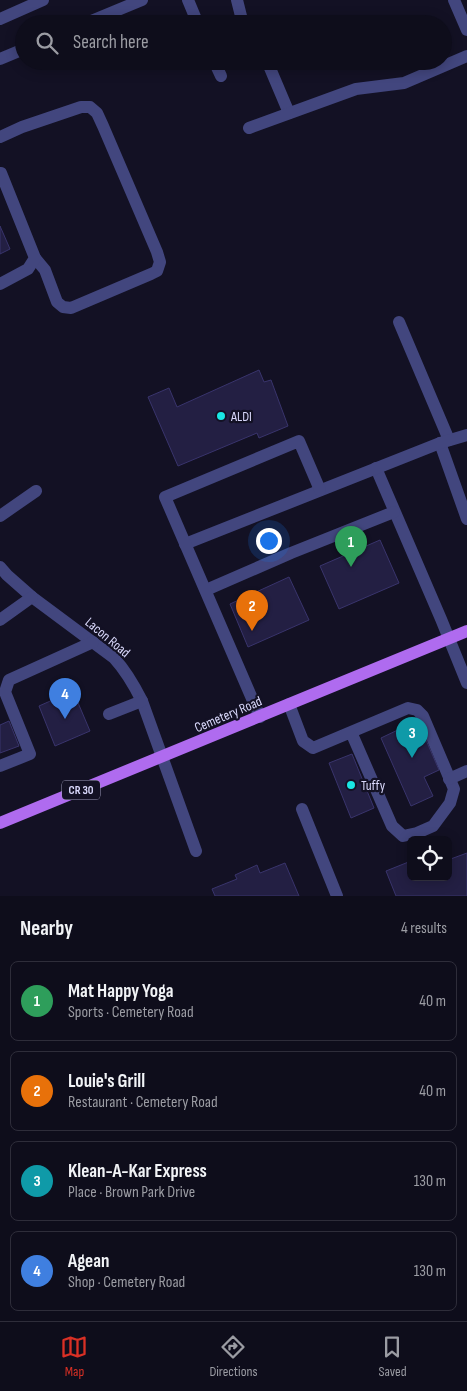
<!DOCTYPE html>
<html lang="en">
<head>
<meta charset="utf-8">
<style>
  :root { --surface:#0e0d1b; --page:#171624; --text:#f1f3f6; --muted:#9b9ca3; --line:#2e2d3a; --accent:#d93025 }
  body { margin:0; font-family:"Sofia Sans Condensed",sans-serif; background:var(--page); color:var(--text) }
  .controls { position:absolute; right:15px; bottom:15px; display:grid; overflow:hidden; border-radius:8px; box-shadow:0 2px 12px #0003 }
  .controls button { width:45px; height:45px; display:grid; place-items:center; padding:0; border:0; border-bottom:1px solid var(--line); background:var(--surface); color:var(--text); font:25px sans-serif }
  .you { position:absolute; left:268px; top:540px; width:18px; height:18px; margin:-12px; border:4px solid #fff; border-radius:50%; background:#1a73e8; box-shadow:0 0 0 8px #1a73e833 }
  .badge { display:grid; place-items:center; width:32px; height:32px; border-radius:50%; background:var(--accent); color:#fff; font-size:16px; font-weight:700 }
  .pin { position:absolute; translate:-50% -41px; filter:drop-shadow(0 1px 2px #0008) }
  .pin::after { content:''; position:absolute; top:26px; width:18px; height:15px; background:inherit; clip-path:polygon(0 0,100% 0,50% 100%) }
  .list { margin:0; padding:0; list-style:none }
  h2 { display:flex; justify-content:space-between; align-items:center; height:65px; margin:0; padding:0 20px; font-size:21px }
  h2 small { font-size:16px; font-weight:400; color:var(--muted) }
  .list li { display:grid; grid-template-columns:32px 1fr auto; gap:15px; align-items:center; box-sizing:border-box; height:80px; margin:0 10px 10px; padding:0 10px; border:1px solid var(--line); border-radius:8px }
  .list b { display:block; font-size:19px; white-space:nowrap }
  .list p { margin:0; font-size:16px; white-space:nowrap; color:var(--muted) }
  .list em { font-size:16px; font-style:normal; color:var(--muted) }
  .icon { flex:none; width:28px; height:28px; fill:none; stroke:currentColor; stroke-width:2; stroke-linecap:round; stroke-linejoin:round }
  .map { position:relative; flex:none; width:467px; height:896px; overflow:hidden }
  .search { position:absolute; background:var(--surface); box-shadow:0 2px 12px #0003; left:15px; right:15px; top:15px; height:55px; display:flex; align-items:center; gap:12px; box-sizing:border-box; padding:0 18px; border-radius:28px; color:var(--muted); font-size:19px }
  .sheet { height:425px; background:var(--surface) }
  nav { display:flex; justify-content:space-around; align-items:center; box-sizing:border-box; height:70px; border-top:1px solid var(--line); background:var(--surface); font-size:14px; color:var(--muted) }
  nav a { display:grid; justify-items:center; gap:2px }
  nav .on { color:var(--accent) }
  .map>svg:first-child { display:block }
  .building { fill:#231f43; stroke:#39346c }
  .lines { fill:none; stroke-linecap:round; stroke-linejoin:round }
  .minor { stroke:#42467e; stroke-width:12 }
  .major { stroke:#af6bef; stroke-width:12 }
  .poi-dot { fill:#19e6e4; stroke:#131124; stroke-width:2 }
  .labels { text-anchor:middle; stroke-width:4.5; stroke-linejoin:round; paint-order:stroke }
  .shield { fill:#131124; stroke:#9e9cba; stroke-width:1 }
  .shield-label { font-size:12px; font-weight:bold; fill:#d9d8fb }
  .poi-label { font-size:14px; fill:#d9d8fb; stroke:#131124; text-anchor:start }
  .street-label { font-size:14px; fill:#d9d8fb; stroke:#131124 }
</style>
</head>
<body>
<div class="map">
<svg width="467" height="896" viewBox="0 0 467 896">
  <rect width="100%" height="100%" fill="#131124"/>
  <g class="building">
    <path d="M0,226L10,249L0,254Z"/>
    <path d="M259,370L264,382L271,380L288,426L259,438L257,433L178,466L148,397L169,388L177,407Z"/>
    <path d="M380,540L399,583L339,609L320,566Z"/>
    <path d="M289,577L309,620L248,647L230,604Z"/>
    <path d="M73,691L90,731L55,746L39,706Z"/>
    <path d="M9,721L19,746L0,753V725Z"/>
    <path d="M404,727L412,745L426,740L439,770L424,777L433,796L411,806L381,738Z"/>
    <path d="M352,754L374,808L351,818L329,763Z"/>
    <path d="M467,853V896H396L386,871L411,861V877H448V860Z"/>
    <path d="M285,863L299,896H215L212,889L237,879L235,875L257,865L260,873Z"/>
  </g>
  <g class="lines">
    <g class="minor">
      <path d="M188,0L198,24"/>
      <path d="M237,0L243,24"/>
      <path d="M454,0L467,30"/>
      <path d="M0,19L43,0"/>
      <path d="M84,24L142,0"/>
      <path d="M0,59L24,49"/>
      <path d="M214,61L221,76"/>
      <path d="M267,61L289,113"/>
      <path d="M249,128L356,89L404,83L467,56"/>
      <path d="M0,137L22,127L81,107H90L97,113L103,126L157,252L160,262L157,271L151,274L71,308L63,307L57,302L45,270L35,258"/>
      <path d="M0,173H1L35,258L28,269L0,284"/>
      <path d="M399,322L449,440"/>
      <path d="M440,443L467,519"/>
      <path d="M376,468L441,619L467,683"/>
      <path d="M0,516L36,491"/>
      <path d="M185,544L440,443L467,435"/>
      <path d="M0,567L7,575L32,597L114,658C126,671 134,685 142,701L196,851"/>
      <path d="M206,590L291,553L394,512"/>
      <path d="M0,620L32,597"/>
      <path d="M289,704L303,741L313,748L408,708L417,710L423,716L454,789L450,803L433,826L417,833L403,836L392,826L351,732"/>
      <path d="M109,714L142,701"/>
      <path d="M260,717L165,497L299,441L320,490"/>
      <path d="M0,766L30,754L5,692L9,680L93,642"/>
      <path d="M449,779L467,771"/>
      <path d="M302,809L337,896"/>
    </g>
    <path class="major" d="M0,823L467,631"/>
  </g>
  <g class="poi-dot">
    <circle cx="221" cy="416" r="5"/>
    <circle cx="351" cy="785" r="5"/>
  </g>
  <g class="labels">
    <rect class="shield" x="62" y="780.5" width="38" height="19" rx="4"/>
    <g class="shield-label">
      <text x="81" y="794">CR 30</text>
    </g>
    <g class="poi-label">
      <text x="231" y="421">ALDI</text>
      <text x="361" y="790">Tuffy</text>
    </g>
    <g class="street-label">
      <text transform="translate(108 637) rotate(40)" y="5">Lacon Road</text>
      <text transform="translate(228 714) rotate(-23)" y="5">Cemetery Road</text>
    </g>
  </g>
</svg>
<div class="controls">
<button><svg class="icon" aria-label="locate" viewBox="0 0 24 24"><circle cx="12" cy="12" r="6"/><path d="M12 2v4M12 18v4M2 12h4M18 12h4"/></svg></button>
</div>
<div class="you"></div>
<div class="pin badge" style="left:351px;top:567px;background:#2e9e5b">1</div>
<div class="pin badge" style="left:252px;top:631px;background:#e8710a">2</div>
<div class="pin badge" style="left:412px;top:758px;background:#0f9aa8">3</div>
<div class="pin badge" style="left:65px;top:719px;background:#3f7fe0">4</div>
<div class="search"><svg class="icon" aria-label="search" viewBox="0 0 24 24"><circle cx="10" cy="10" r="6"/><path d="M15 15l6 6"/></svg>Search here</div>
</div>
<section class="sheet">
<h2>Nearby<small>4 results</small></h2>
<ul class="list">
<li><span class="badge" style="background:#2e9e5b">1</span><div><b>Mat Happy Yoga</b><p>Sports · Cemetery Road</p></div><em>40 m</em></li>
<li><span class="badge" style="background:#e8710a">2</span><div><b>Louie's Grill</b><p>Restaurant · Cemetery Road</p></div><em>40 m</em></li>
<li><span class="badge" style="background:#0f9aa8">3</span><div><b>Klean-A-Kar Express</b><p>Place · Brown Park Drive</p></div><em>130 m</em></li>
<li><span class="badge" style="background:#3f7fe0">4</span><div><b>Agean</b><p>Shop · Cemetery Road</p></div><em>130 m</em></li>
</ul>
</section>
<nav>
<a class="on"><svg class="icon" aria-label="map" viewBox="0 0 24 24"><path d="M3 6l6-2 6 2 6-2v14l-6 2-6-2-6 2zM9 4v14M15 6v14"/></svg>Map</a>
<a><svg class="icon" aria-label="directions" viewBox="0 0 24 24"><path d="M12 3l9 9-9 9-9-9zM9 14v-3h6M13 9l2 2-2 2"/></svg>Directions</a>
<a><svg class="icon" aria-label="saved" viewBox="0 0 24 24"><path d="M7 4h10v16l-5-4-5 4z"/></svg>Saved</a>
</nav>
</body>
</html>
